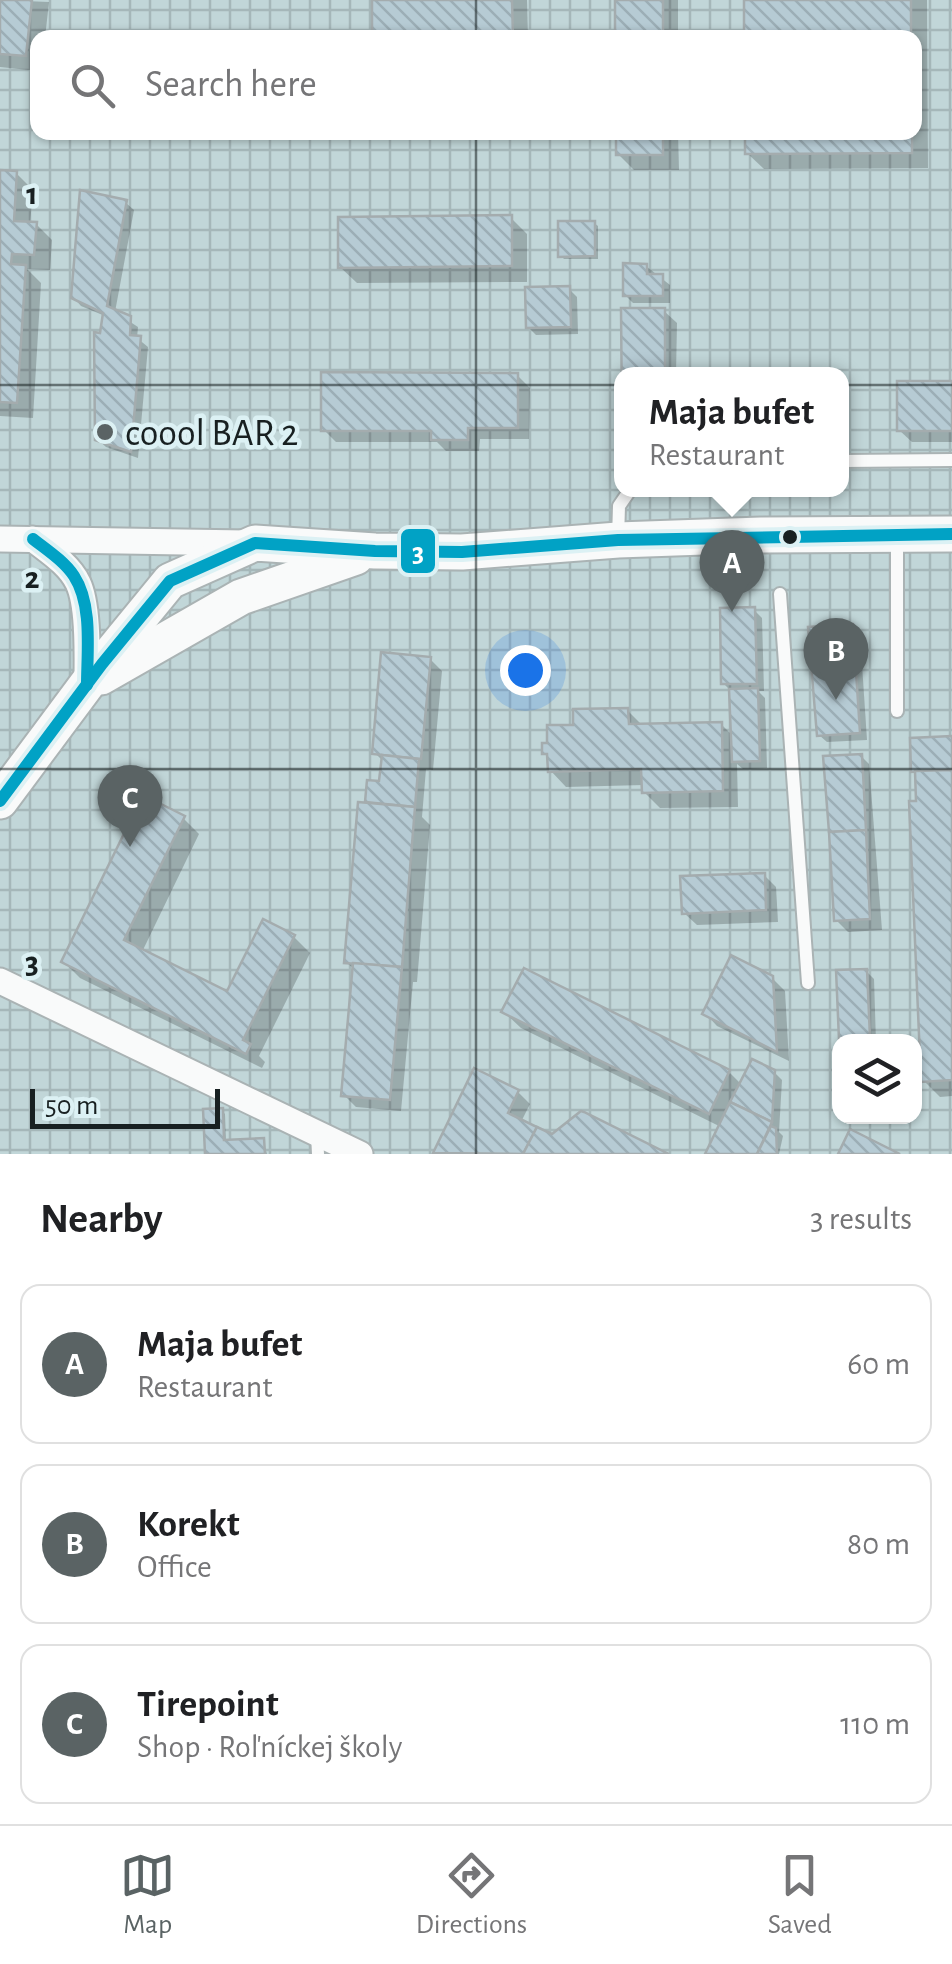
<!DOCTYPE html>
<html lang="en">
<head>
<meta charset="utf-8">
<style>
  :root { --surface:#fff; --page:#f2f2f2; --text:#202124; --muted:#757577; --line:#e0e0e0; --accent:#5a6364 }
  body { margin:0; font-family:"Alegreya Sans",sans-serif; background:var(--page); color:var(--text) }
  .controls { position:absolute; right:30px; bottom:30px; display:grid; overflow:hidden; border-radius:20px; box-shadow:0 2px 8px #0004 }
  .controls button { width:90px; height:90px; display:grid; place-items:center; padding:0; border:0; border-bottom:2px solid var(--line); background:var(--surface); color:var(--text); font:50px sans-serif }
  .scale { position:absolute; left:30px; bottom:25px; width:190px; box-sizing:border-box; padding-left:10px; border:5px solid #182021; border-top:0; font-size:28px; line-height:35px; white-space:nowrap; color:#182021; -webkit-text-stroke:8px #dcf1f4; paint-order:stroke }
  .you { position:absolute; left:525px; top:670px; width:35px; height:35px; margin:-25px; border:8px solid #fff; border-radius:50%; background:#1a73e8; box-shadow:0 0 0 15px #1a73e833 }
  .badge { display:grid; place-items:center; width:65px; height:65px; border-radius:50%; background:var(--accent); color:#fff; font-size:32px; font-weight:700 }
  .pin { position:absolute; translate:-50% -82px; filter:drop-shadow(0 2px 5px #0008) }
  .pin::after { content:''; position:absolute; top:52px; width:35px; height:30px; background:inherit; clip-path:polygon(0 0,100% 0,50% 100%) }
  .popup { position:absolute; left:614px; top:367px; width:235px; height:130px; box-sizing:border-box; display:grid; place-content:center; border-radius:20px; background:var(--surface); filter:drop-shadow(0 2px 8px #0005); font-size:32px; white-space:nowrap; color:var(--muted) }
  .popup b { font-size:38px; color:var(--text) }
  .popup::after { content:''; position:absolute; left:50%; top:100%; margin-left:-20px; border:20px solid transparent; border-top-color:var(--surface) }
  .list { margin:0; padding:0; list-style:none }
  h2 { display:flex; justify-content:space-between; align-items:center; height:130px; margin:0; padding:0 40px; font-size:42px }
  h2 small { font-size:32px; font-weight:400; color:var(--muted) }
  .list li { display:grid; grid-template-columns:65px 1fr auto; gap:30px; align-items:center; box-sizing:border-box; height:160px; margin:0 20px 20px; padding:0 20px; border:2px solid var(--line); border-radius:20px }
  .list b { display:block; font-size:38px; white-space:nowrap }
  .list p { margin:0; font-size:32px; white-space:nowrap; color:var(--muted) }
  .list em { font-size:32px; font-style:normal; color:var(--muted) }
  .icon { flex:none; width:55px; height:55px; fill:none; stroke:currentColor; stroke-width:2; stroke-linecap:round; stroke-linejoin:round }
  .map { position:relative; flex:none; width:952px; height:1154px; overflow:hidden }
  .search { position:absolute; background:var(--surface); box-shadow:0 2px 8px #0004; left:30px; right:30px; top:30px; height:110px; display:flex; align-items:center; gap:25px; box-sizing:border-box; padding:0 35px; border-radius:20px; color:var(--muted); font-size:38px }
  .sheet { height:670px; background:var(--surface) }
  nav { display:flex; justify-content:space-around; align-items:center; box-sizing:border-box; height:140px; border-top:2px solid var(--line); background:var(--surface); font-size:28px; color:var(--muted) }
  nav a { display:grid; justify-items:center; gap:5px }
  nav .on { color:var(--accent) }
  .map>svg:first-child { display:block }
  .industrial { fill:url(#industrial-grid); fill-rule:evenodd }
  .shadow { fill:#0003 }
  .building { fill:url(#building-back-hatch); stroke:#a4acae; stroke-width:2.5 }
  .lines { fill:none; stroke-linecap:round; stroke-linejoin:round }
  .service-casing { stroke:#aab3b4; stroke-width:16 }
  .minor-casing { stroke:#aab3b4; stroke-width:29 }
  .secondary-casing { stroke:#aab3b4; stroke-width:39 }
  .service { stroke:#f9fafa; stroke-width:12 }
  .minor { stroke:#f9fafa; stroke-width:25 }
  .secondary { stroke:#f9fafa; stroke-width:35 }
  .bus-1-casing { stroke:#dcf1f4; stroke-width:20 }
  .bus-1 { stroke:#01a2c5; stroke-width:12 }
  .grid { fill:none; stroke:#182021; stroke-width:2.5; stroke-opacity:0.55 }
  .poi-dot { fill:#5a6364; stroke:#dcf1f4; stroke-width:4 }
  .bus-dot { fill:#182021; stroke:#dcf1f4; stroke-width:4 }
  .labels { text-anchor:middle; stroke-width:9; stroke-linejoin:round; paint-order:stroke }
  .poi-label { font-size:38px; fill:#182021; stroke:#dcf1f4; text-anchor:start }
  .grid-label { font-size:32px; text-anchor:middle; font-weight:bold; fill:#182021; stroke:#dcf1f4; stroke-width:9; stroke-linejoin:round; paint-order:stroke }
  .line-badge { stroke:#dcf1f4; stroke-width:4 }
  .badge-label { font-size:28px; text-anchor:middle; font-weight:bold; fill:#fff }
</style>
</head>
<body>
<div class="map">
<svg width="952" height="1154" viewBox="0 0 952 1154">
  <defs>
    <pattern id="industrial-grid" width="8" height="8" patternUnits="userSpaceOnUse" patternTransform="scale(2.5)"><rect width="8" height="8" fill="#c1d6d8"/><path d="M0 4h8M4 0v8" fill="none" stroke="#a5b7b9"/></pattern>
    <pattern id="building-back-hatch" width="6" height="6" patternUnits="userSpaceOnUse" patternTransform="scale(2.5)"><rect width="6" height="6" fill="#b6cbd4"/><path d="M-1 5l2 2M0 0l6 6M5-1l2 2" fill="none" stroke="#9caeb6"/></pattern>
  </defs>
  <rect width="100%" height="100%" fill="#d4e0e1"/>
  <path class="industrial" d="M0,0H952V1154H0ZM38,38H914V132H38ZM622,374H842V490H622ZM840,1042H914V1116H840Z"/>
  <g class="shadow">
    <path d="M0,0L49,2L45,38H38V71L0,67Z"/>
    <path d="M374,0H527L528,38H374Z"/>
    <path d="M617,0H678V38H618Z"/>
    <path d="M746,0H927L928,168L764,169L747,153V132H914V38H747Z"/>
    <path d="M618,132H678L679,170H634L618,154Z"/>
    <path d="M0,172L16,173L33,190L30,224H36L52,240L50,270L27,269L41,283L33,418L0,416Z"/>
    <path d="M126,203L134,210L115,312L138,327L137,338L148,347L138,458L106,447L97,439L105,316L81,306L73,297Z"/>
    <path d="M511,218L527,234V282L357,283L340,267Z"/>
    <path d="M594,223L598,226V259H564L561,256Z"/>
    <path d="M646,266L670,285V303H633L625,295Z"/>
    <path d="M569,289L577,297L578,334L536,335L528,327Z"/>
    <path d="M623,310L664,311L677,323L676,374H623Z"/>
    <path d="M517,375L530,388L529,439H480L479,451H446L437,442H336L324,430Z"/>
    <path d="M952,383V442H912L899,430Z"/>
    <path d="M754,610L762,618L764,691H758L765,698L767,768L743,769L737,764L738,807L660,808L644,792V785L566,787L550,770V758L544,753L576,727L627,710L643,726L721,724L734,737L732,692L723,683Z"/>
    <path d="M852,626L860,634L867,740L827,742L819,735Z"/>
    <path d="M430,659L442,671L433,770L426,769L422,817L430,825L417,982H413L401,1111L356,1107L344,1095L355,970L346,962L369,783L382,784L384,762L375,753Z"/>
    <path d="M952,739V1096L940,1097L924,1081L919,803L918,775L913,771Z"/>
    <path d="M861,756L869,764L882,930L848,932L836,920Z"/>
    <path d="M183,818L199,834L142,952L228,994L294,937L310,953L259,1056L265,1062L262,1068L80,978L64,962Z"/>
    <path d="M764,875L776,887L778,922L697,925L684,913Z"/>
    <path d="M866,971L874,979L876,1042H844L842,1039Z"/>
    <path d="M772,978L785,991L789,1061L717,1026L705,1013Z"/>
    <path d="M504,1012L729,1072L742,1085L774,1072L782,1080L779,1132L783,1136L779,1154H708L721,1127L521,1028Z"/>
    <path d="M518,1092L530,1104L521,1122L553,1137L664,1154L436,1153Z"/>
    <path d="M222,1111L225,1114L226,1142L263,1141L267,1154H208Z"/>
  </g>
  <g class="building">
    <path d="M0,0H32L26,56L0,54Z"/>
    <path d="M372,0H512L513,38H372Z"/>
    <rect x="615" y="0" width="48" height="38"/>
    <rect x="744" y="0" width="167" height="38"/>
    <rect x="616" y="132" width="47" height="23"/>
    <path d="M745,132H912V153L745,154Z"/>
    <path d="M0,170L17,171L14,221L37,222L34,255L12,254L11,264L26,265L17,403L0,402Z"/>
    <path d="M80,190L127,200L107,306L131,316L130,335L141,336L131,452L95,440L94,332L100,333L103,313L71,298Z"/>
    <path d="M512,215V266L338,268V217Z"/>
    <path d="M558,221H595V256L558,257Z"/>
    <path d="M623,263L647,264V274H663V296H623Z"/>
    <path d="M570,286L571,327L526,328L525,287Z"/>
    <path d="M621,308H665V374H622V420Z"/>
    <path d="M321,372L518,373V428H468V440H431V431H321Z"/>
    <rect x="897" y="381" width="55" height="50"/>
    <path d="M755,607L757,684H721L720,608Z"/>
    <path d="M853,624L860,733L817,736L808,627Z"/>
    <path d="M381,652L431,657L421,759L372,754Z"/>
    <path d="M758,688L760,761L732,762L729,689Z"/>
    <path d="M628,708L629,724L722,722L723,791L642,793L641,769L548,772L547,754H542V743H547V725H573V709Z"/>
    <path d="M952,736V770L911,772L910,738Z"/>
    <path d="M862,754L866,830L829,832L823,756Z"/>
    <path d="M382,755L419,759L415,807L365,802L367,780L379,781Z"/>
    <path d="M952,770V1080L921,1082L909,801H916L915,771Z"/>
    <path d="M143,795L185,816L124,940L227,991L263,919L295,935L243,1040L251,1044L246,1054L61,962Z"/>
    <path d="M358,802L415,807L402,967L344,963Z"/>
    <path d="M866,830L870,919L834,921L829,832Z"/>
    <path d="M765,873L766,910L682,914L680,876Z"/>
    <path d="M731,955L773,976L777,1052L702,1014Z"/>
    <path d="M353,963L402,967L390,1100L341,1096Z"/>
    <path d="M524,968L730,1070L709,1114L501,1012Z"/>
    <path d="M867,969L870,1038L839,1040L836,970Z"/>
    <path d="M752,1059L775,1070L772,1122L730,1102Z"/>
    <path d="M474,1068L519,1090L508,1113L537,1127L523,1154L433,1153Z"/>
    <path d="M730,1102L772,1122L757,1154H705Z"/>
    <path d="M223,1108L224,1140L264,1138L265,1154H205L203,1109Z"/>
    <path d="M581,1111L584,1112L669,1154H523L537,1127L552,1134Z"/>
    <path d="M771,1126L776,1128L777,1154H757Z"/>
    <path d="M850,1129L900,1154H838Z"/>
  </g>
  <g class="lines">
    <g class="service-casing">
      <g id="service">
        <path d="M842,461L952,460"/>
        <path d="M618,539L619,506L630,490"/>
        <path d="M780,594L808,983"/>
        <path d="M897,711V538"/>
        <path d="M317,1134L318,1154"/>
      </g>
    </g>
    <g class="minor-casing">
      <g id="minor">
        <path d="M0,539L245,543"/>
        <path d="M33,539C48,551 69,564 78,583C89,606 87,659 87,685"/>
        <path d="M0,981L360,1154"/>
      </g>
    </g>
    <g class="secondary-casing">
      <g id="secondary">
        <path d="M101,677L241,597L356,557"/>
        <path d="M0,801L102,664L170,581L255,543L375,551L462,552L618,540L761,535L952,534"/>
      </g>
    </g>
    <use href="#service" class="service"/>
    <use href="#minor" class="minor"/>
    <use href="#secondary" class="secondary"/>
    <g class="bus-1-casing">
      <g id="bus-1">
        <path d="M33,539C47,550 64,561 74,576C93,605 87,652 87,685"/>
        <path d="M0,801L102,664L170,581L255,543L375,551L462,552L618,540L952,534"/>
      </g>
    </g>
    <use href="#bus-1" class="bus-1"/>
  </g>
  <path class="grid" d="M476,0V38M476,132V1154M0,385H952M0,769H952"/>
  <circle class="poi-dot" cx="105" cy="432" r="10"/>
  <circle class="bus-dot" cx="790" cy="537" r="9"/>
  <g class="labels">
    <g class="poi-label">
      <text x="125" y="445">coool BAR 2</text>
    </g>
  </g>
  <g class="grid-label">
    <text x="32" y="204">1</text>
    <text x="32" y="588">2</text>
    <text x="32" y="973">3</text>
  </g>
  <rect class="line-badge" x="399" y="527" width="38" height="48" rx="10" fill="#01a2c5"/>
  <g class="badge-label">
    <text x="418" y="561">3</text>
  </g>
</svg>
<div class="controls">
<button><svg class="icon" aria-label="layers" viewBox="0 0 24 24"><path d="M12 4l9 5-9 5-9-5zM3 14l9 5 9-5"/></svg></button>
</div>
<div class="scale">50 m</div>
<div class="you"></div>
<div class="pin badge" style="left:732px;top:612px">A</div>
<div class="popup"><b>Maja bufet</b>Restaurant</div>
<div class="pin badge" style="left:836px;top:700px">B</div>
<div class="pin badge" style="left:130px;top:847px">C</div>
<div class="search"><svg class="icon" aria-label="search" viewBox="0 0 24 24"><circle cx="10" cy="10" r="6"/><path d="M15 15l6 6"/></svg>Search here</div>
</div>
<section class="sheet">
<h2>Nearby<small>3 results</small></h2>
<ul class="list">
<li><span class="badge">A</span><div><b>Maja bufet</b><p>Restaurant</p></div><em>60 m</em></li>
<li><span class="badge">B</span><div><b>Korekt</b><p>Office</p></div><em>80 m</em></li>
<li><span class="badge">C</span><div><b>Tirepoint</b><p>Shop · Roľníckej školy</p></div><em>110 m</em></li>
</ul>
</section>
<nav>
<a class="on"><svg class="icon" aria-label="map" viewBox="0 0 24 24"><path d="M3 6l6-2 6 2 6-2v14l-6 2-6-2-6 2zM9 4v14M15 6v14"/></svg>Map</a>
<a><svg class="icon" aria-label="directions" viewBox="0 0 24 24"><path d="M12 3l9 9-9 9-9-9zM9 14v-3h6M13 9l2 2-2 2"/></svg>Directions</a>
<a><svg class="icon" aria-label="saved" viewBox="0 0 24 24"><path d="M7 4h10v16l-5-4-5 4z"/></svg>Saved</a>
</nav>
</body>
</html>
